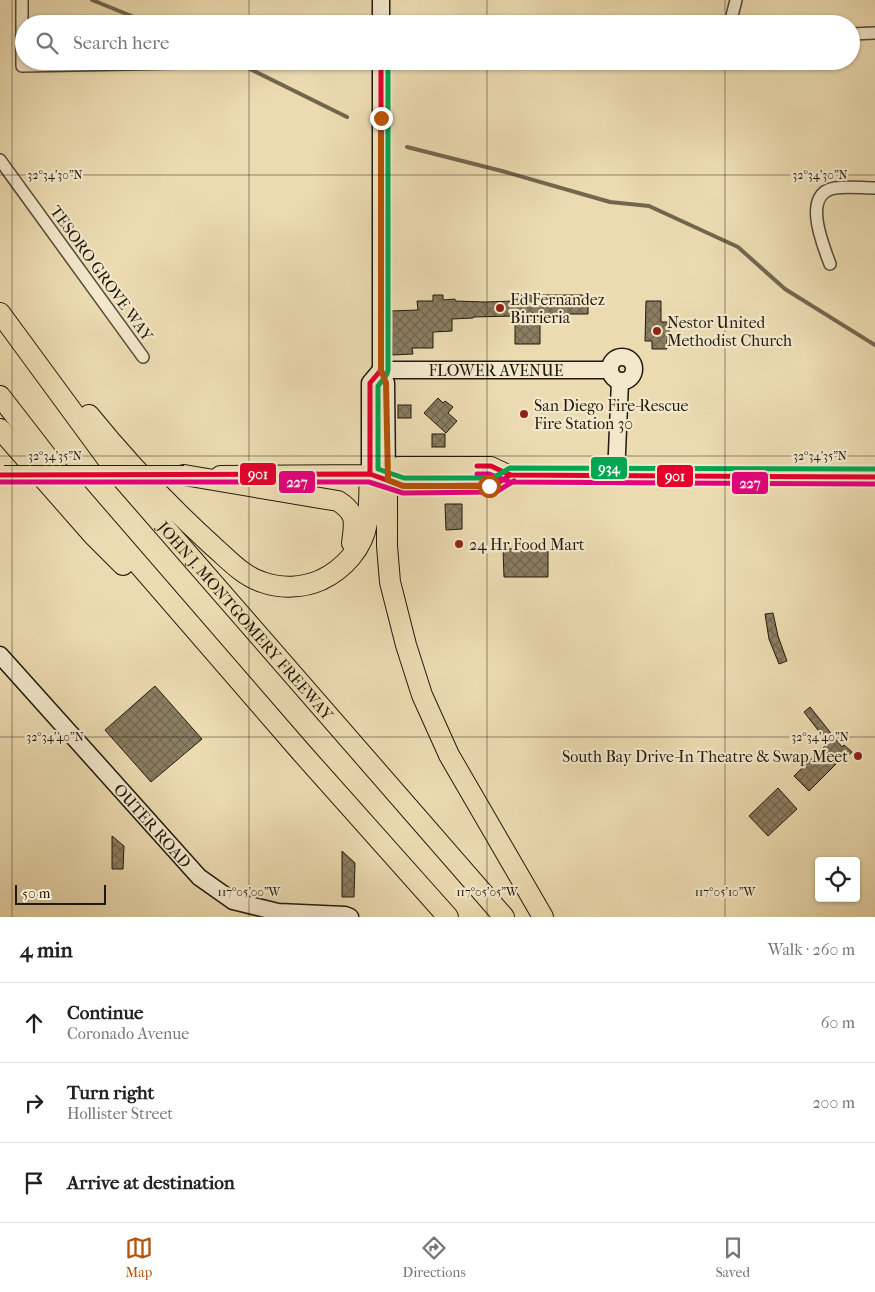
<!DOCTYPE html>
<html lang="en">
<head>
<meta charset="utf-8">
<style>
  :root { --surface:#fff; --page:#f6f6f6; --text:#202124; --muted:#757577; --line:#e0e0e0; --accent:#b45309 }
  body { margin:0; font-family:"IM FELL French Canon",serif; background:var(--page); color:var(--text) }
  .controls { position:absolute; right:15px; bottom:15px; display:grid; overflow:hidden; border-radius:5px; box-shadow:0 1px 4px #0004 }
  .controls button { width:45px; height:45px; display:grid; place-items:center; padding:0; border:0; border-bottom:1px solid var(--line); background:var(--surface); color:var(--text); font:25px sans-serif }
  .scale { position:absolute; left:15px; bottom:12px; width:91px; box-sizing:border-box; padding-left:5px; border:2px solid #22190d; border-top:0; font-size:14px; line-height:18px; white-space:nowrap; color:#22190d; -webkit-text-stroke:4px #f3e8cc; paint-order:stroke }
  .stop { position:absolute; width:15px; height:15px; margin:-11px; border:4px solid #b45309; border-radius:50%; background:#fff }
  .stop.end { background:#b45309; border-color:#fff; box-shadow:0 1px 5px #0008 }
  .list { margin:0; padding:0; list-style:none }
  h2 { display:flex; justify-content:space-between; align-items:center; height:65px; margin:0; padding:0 20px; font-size:21px }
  h2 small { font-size:16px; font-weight:400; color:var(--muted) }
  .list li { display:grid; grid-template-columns:32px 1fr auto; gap:15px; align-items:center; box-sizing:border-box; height:80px; padding:0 20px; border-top:1px solid var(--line) }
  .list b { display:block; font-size:19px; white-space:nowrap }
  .list p { margin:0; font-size:16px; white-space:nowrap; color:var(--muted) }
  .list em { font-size:16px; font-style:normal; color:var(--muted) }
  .icon { flex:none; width:28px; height:28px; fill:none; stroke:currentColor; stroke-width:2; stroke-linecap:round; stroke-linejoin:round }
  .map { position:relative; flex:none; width:875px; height:917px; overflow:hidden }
  .search { position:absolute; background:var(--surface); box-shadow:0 1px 4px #0004; left:15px; right:15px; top:15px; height:55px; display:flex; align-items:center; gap:12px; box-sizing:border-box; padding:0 18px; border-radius:28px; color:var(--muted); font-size:19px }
  .sheet { height:305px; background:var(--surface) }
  nav { display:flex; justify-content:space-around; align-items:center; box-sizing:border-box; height:70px; border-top:1px solid var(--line); background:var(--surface); font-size:14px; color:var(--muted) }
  nav a { display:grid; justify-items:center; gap:2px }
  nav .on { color:var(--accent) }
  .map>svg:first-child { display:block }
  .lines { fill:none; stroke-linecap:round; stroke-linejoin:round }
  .stream { stroke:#72664e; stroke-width:4 }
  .building { fill:url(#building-cross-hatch); stroke:#22190d }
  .street-casing { stroke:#544a36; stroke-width:14 }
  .secondary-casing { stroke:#22190d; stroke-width:19 }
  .primary-casing { stroke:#22190d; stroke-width:20 }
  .highway-casing { stroke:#22190d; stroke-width:22 }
  .street { stroke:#f3e8cc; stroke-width:11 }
  .secondary { stroke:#f3e8cc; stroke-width:16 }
  .primary { stroke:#ecdbb1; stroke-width:18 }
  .highway { stroke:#ecdbb1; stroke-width:20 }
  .primary-bridge-casing { stroke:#22190d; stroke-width:20; stroke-linecap:butt }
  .primary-bridge { stroke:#ecdbb1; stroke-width:18 }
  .bus-1-casing { stroke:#f3e8cc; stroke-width:9 }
  .bus-2-casing { stroke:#f3e8cc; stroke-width:9 }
  .bus-3-casing { stroke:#f3e8cc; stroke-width:9 }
  .bus-1 { stroke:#e4002b; stroke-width:5 }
  .bus-2 { stroke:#e5007d; stroke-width:5 }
  .bus-3 { stroke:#00a651; stroke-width:5 }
  .route { stroke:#b45309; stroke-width:6 }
  .ticks { fill:none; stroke:#22190d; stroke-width:1; stroke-opacity:0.45 }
  .poi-dot { fill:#8f2418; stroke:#f3e8cc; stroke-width:2 }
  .labels { text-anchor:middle; stroke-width:4.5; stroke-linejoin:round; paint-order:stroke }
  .street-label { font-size:16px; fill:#22190d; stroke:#f3e8cc }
  .poi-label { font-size:16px; fill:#22190d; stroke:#f3e8cc; text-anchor:start }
  .ticks-label { font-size:12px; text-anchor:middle; fill:#22190d; stroke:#f3e8cc; stroke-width:4.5; stroke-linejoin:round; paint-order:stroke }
  .line-badge { stroke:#f3e8cc; stroke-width:2 }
  .badge-label { font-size:14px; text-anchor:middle; font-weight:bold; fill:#fff }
</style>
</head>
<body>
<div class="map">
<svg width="875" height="917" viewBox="0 0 875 917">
  <defs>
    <pattern id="building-cross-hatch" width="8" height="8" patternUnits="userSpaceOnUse" patternTransform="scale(1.25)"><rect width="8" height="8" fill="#8b7e62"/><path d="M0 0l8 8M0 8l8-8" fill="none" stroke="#71664f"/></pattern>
  </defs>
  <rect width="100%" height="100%" fill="#ecdbb1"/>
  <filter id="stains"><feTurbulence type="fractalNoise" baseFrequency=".004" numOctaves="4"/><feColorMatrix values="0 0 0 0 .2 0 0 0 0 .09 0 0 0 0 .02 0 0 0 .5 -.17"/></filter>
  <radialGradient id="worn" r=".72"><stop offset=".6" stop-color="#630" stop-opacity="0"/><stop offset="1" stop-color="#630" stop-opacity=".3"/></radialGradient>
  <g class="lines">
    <g class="stream">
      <path d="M92,0L151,24"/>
      <path d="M234,61L347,117"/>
      <path d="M407,147L502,171L610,202L649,206L738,247L785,289L875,345"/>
    </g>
  </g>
  <g class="building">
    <path d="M433,295H443V300L455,299V301L485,302L515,301V295H588V314H540V344H515V316L473,317V318L452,319V331L433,332V348H412L413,354L392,355L391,311L418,310L417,301H433Z"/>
    <path d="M646,301H661V322H669V340H667V349H652V341H645Z"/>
    <path d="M438,398L443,403L445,401L453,407L448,413L457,421L446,433L424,413Z"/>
    <rect x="398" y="405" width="13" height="13"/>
    <rect x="432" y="434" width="13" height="13"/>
    <path d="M445,504H462V529L446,530Z"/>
    <path d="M548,548V577H504L503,549Z"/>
    <path d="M773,613L778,636L787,661L779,664L769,639L765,614Z"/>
    <path d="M155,686L202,739L151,782L105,730Z"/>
    <path d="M810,707L842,747L844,745L852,752L845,759L842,758L809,791L794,776L828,743L804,712Z"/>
    <path d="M778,788L797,809L768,836L749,816Z"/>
    <path d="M112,836L124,846L123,869H112Z"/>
    <path d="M342,851L355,863L354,897H342Z"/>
  </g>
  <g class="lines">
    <g class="street-casing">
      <g id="street">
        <path d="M22,0V66L179,63"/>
        <path d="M596,24L612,22L636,24"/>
        <path d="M730,24L736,0"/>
        <path d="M851,34L875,33"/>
        <path d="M0,160L143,357"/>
        <path d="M830,264C823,245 801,193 835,188C848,186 862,188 875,188"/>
      </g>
    </g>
    <g class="secondary-casing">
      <g id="secondary">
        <path d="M381,0V24"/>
        <path d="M381,61V370L386,383L387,480"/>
        <circle cx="622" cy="369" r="12"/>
        <path id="s1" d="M381,370H610"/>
        <path d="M370,474V383L381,370"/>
        <path d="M616,476L620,381"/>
        <path id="s2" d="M0,655L199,877L233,901L278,912L345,915L350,917"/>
      </g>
    </g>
    <g class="primary-casing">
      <g id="primary">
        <path d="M220,475L370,474L399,466H491L510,475L875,477"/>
        <path d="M375,476L403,486L495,485L510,475"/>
      </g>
    </g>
    <g class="highway-casing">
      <g id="highway">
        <path id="s3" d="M0,313L119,475L504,917"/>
        <path d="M0,396L62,476L301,752L448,917"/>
        <path d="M89,415C127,462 169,506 214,547C229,560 243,576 262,582C281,589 303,588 321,580C344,569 363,548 367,523C370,507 369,490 370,474"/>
        <path d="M0,429L93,535L123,565"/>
        <path d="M184,475L338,501C357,513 355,522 352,543"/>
        <path d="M387,480V546L390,582L406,645L422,695L449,755L543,917"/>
      </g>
    </g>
    <use href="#street" class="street"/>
    <use href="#secondary" class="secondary"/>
    <use href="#primary" class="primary"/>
    <use href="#highway" class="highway"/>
    <g class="primary-bridge-casing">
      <path id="primary-bridge" d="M4,475H184"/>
    </g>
    <use href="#primary-bridge" class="primary-bridge"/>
    <g class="bus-1-casing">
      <g id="bus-1">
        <path d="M477,466H491L510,475L875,477"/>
        <path d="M370,474V383L381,370V61"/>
        <path d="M0,475L370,474L403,486L495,485L510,475"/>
      </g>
    </g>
    <g class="bus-2-casing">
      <g id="bus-2">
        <path d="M477,474H489L510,482L875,484"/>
        <path d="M0,482H369L403,493L496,492L514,481"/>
      </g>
    </g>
    <g class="bus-3-casing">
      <path id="bus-3" d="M388,61V370L387,374L378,386V469L404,478H493L510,468L875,469"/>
    </g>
    <use href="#bus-1" class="bus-1"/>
    <use href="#bus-2" class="bus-2"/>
    <use href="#bus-3" class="bus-3"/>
  </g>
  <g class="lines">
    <path class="route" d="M381,118V370L386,383L388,480L403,486H489"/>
  </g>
  <path class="ticks" d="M12,0V917M249,0V24M487,0V24M725,0V24M249,61V917M487,61V917M725,61V917M0,175H875M0,456H875M0,737H875"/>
  <g class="poi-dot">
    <circle cx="500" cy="308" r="5"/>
    <circle cx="657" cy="331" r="5"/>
    <circle cx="524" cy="414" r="5"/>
    <circle cx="459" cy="544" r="5"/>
    <circle cx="858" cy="756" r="5"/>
  </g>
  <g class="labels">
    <g class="street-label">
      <text transform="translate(102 273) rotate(54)" y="6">TESORO GROVE WAY</text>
      <text dy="6" stroke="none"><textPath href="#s1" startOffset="115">FLOWER AVENUE</textPath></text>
      <text dy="6" stroke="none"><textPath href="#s3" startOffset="394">JOHN J. MONTGOMERY FREEWAY</textPath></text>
      <text dy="6" stroke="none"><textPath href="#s2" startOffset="229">OUTER ROAD</textPath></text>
    </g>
    <g class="poi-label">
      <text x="510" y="305">Ed Fernandez<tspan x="510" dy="18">Birrieria</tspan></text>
      <text x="667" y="328">Nestor United<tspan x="667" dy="18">Methodist Church</tspan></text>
      <text x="534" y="411">San Diego Fire-Rescue<tspan x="534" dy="18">Fire Station 30</tspan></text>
      <text x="469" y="550">24 Hr Food Mart</text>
      <text x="848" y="762" text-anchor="end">South Bay Drive-In Theatre &amp; Swap Meet</text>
    </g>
  </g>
  <g class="ticks-label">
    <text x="820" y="179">32°34'30"N</text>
    <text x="55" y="179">32°34'30"N</text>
    <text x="820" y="460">32°34'35"N</text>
    <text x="55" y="460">32°34'35"N</text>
    <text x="820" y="741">32°34'40"N</text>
    <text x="55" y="741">32°34'40"N</text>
    <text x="249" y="896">117°05'00"W</text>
    <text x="487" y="896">117°05'05"W</text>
    <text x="725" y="896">117°05'10"W</text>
  </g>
  <g class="line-badge">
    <rect x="590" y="456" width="38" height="24" rx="5" fill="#00a651"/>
    <rect x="239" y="462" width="38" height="24" rx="5" fill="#e4002b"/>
    <rect x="656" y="464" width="38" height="24" rx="5" fill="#e4002b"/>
    <rect x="278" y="470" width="38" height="24" rx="5" fill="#e5007d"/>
    <rect x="731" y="471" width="38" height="24" rx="5" fill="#e5007d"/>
  </g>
  <g class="badge-label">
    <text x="609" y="473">934</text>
    <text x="258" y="479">901</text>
    <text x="675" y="481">901</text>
    <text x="297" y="487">227</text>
    <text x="750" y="488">227</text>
  </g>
  <rect width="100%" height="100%" filter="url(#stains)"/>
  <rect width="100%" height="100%" fill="url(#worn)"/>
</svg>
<div class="controls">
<button><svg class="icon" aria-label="locate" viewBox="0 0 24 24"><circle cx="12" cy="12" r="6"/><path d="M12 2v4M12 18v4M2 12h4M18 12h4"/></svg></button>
</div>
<div class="scale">50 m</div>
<div class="stop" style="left:489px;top:486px"></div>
<div class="stop end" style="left:381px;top:118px"></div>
<div class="search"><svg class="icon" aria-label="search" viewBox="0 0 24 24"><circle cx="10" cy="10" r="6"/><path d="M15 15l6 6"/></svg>Search here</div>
</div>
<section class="sheet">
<h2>4 min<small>Walk · 260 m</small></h2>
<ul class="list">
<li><svg class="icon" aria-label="ahead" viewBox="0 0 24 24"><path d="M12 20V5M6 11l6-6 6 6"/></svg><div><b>Continue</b><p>Coronado Avenue</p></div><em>60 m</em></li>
<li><svg class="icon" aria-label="right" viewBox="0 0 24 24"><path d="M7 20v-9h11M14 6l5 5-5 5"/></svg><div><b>Turn right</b><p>Hollister Street</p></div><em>200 m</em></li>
<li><svg class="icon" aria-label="arrive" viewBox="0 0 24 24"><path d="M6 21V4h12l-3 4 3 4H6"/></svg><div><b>Arrive at destination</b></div></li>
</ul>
</section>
<nav>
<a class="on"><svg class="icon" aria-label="map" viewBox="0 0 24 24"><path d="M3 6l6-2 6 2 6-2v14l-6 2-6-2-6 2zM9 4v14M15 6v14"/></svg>Map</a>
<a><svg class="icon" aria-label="directions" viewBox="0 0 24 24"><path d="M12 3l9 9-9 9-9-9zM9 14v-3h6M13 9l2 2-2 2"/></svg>Directions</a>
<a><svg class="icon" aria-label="saved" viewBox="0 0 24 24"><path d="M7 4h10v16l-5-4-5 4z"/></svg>Saved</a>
</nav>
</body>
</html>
